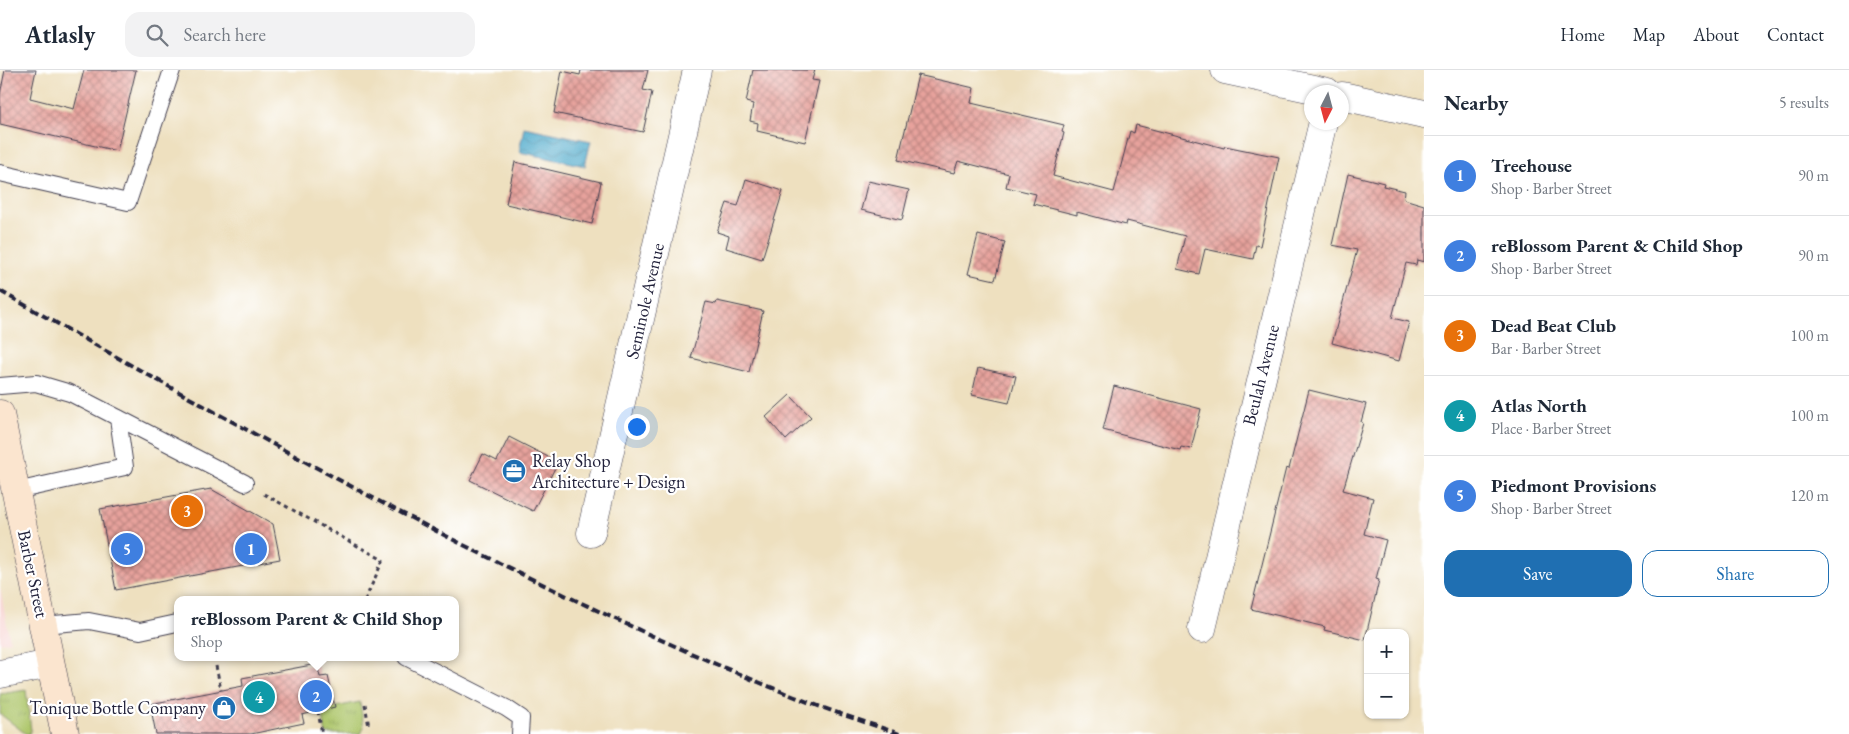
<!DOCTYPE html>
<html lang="en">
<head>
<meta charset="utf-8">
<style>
  :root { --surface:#fff; --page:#f2f2f3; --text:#1f2937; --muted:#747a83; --line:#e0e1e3; --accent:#1f6fb2 }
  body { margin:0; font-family:"EB Garamond",serif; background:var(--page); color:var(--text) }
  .controls { position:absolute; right:15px; bottom:15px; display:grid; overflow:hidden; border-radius:10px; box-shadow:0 1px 4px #0004 }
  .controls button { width:45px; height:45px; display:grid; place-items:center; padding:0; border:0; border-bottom:1px solid var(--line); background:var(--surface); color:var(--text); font:25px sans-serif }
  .compass { position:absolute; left:1304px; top:15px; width:45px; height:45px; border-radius:50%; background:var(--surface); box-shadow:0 1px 4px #0004; rotate:186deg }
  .you { position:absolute; left:636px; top:356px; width:18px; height:18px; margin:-12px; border:4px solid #fff; border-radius:50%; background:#1a73e8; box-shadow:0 0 0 8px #1a73e833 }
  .badge { display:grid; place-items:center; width:32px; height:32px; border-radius:50%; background:var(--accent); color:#fff; font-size:16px; font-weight:700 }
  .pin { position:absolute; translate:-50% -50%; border:2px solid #fff; box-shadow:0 1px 5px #0006 }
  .popup { position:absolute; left:174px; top:526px; width:285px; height:65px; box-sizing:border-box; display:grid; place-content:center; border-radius:10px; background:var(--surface); filter:drop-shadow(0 1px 4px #0005); font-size:16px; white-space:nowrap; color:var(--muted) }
  .popup b { font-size:19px; color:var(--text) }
  .popup::after { content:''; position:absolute; left:50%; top:100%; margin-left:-10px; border:10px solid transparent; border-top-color:var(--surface) }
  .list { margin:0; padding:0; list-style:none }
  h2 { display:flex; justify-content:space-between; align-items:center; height:65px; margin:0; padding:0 20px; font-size:21px }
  h2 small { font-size:16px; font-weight:400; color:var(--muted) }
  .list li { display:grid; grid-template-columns:32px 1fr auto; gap:15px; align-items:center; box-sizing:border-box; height:80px; padding:0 20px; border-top:1px solid var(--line) }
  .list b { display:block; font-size:19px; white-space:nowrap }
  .list p { margin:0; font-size:16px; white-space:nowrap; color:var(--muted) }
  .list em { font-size:16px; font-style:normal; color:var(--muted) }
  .actions { display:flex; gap:10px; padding:15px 20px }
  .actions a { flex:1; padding:11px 0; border:1px solid var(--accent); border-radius:15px; text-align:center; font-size:18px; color:var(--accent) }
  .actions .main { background:var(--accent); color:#fff }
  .icon { flex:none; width:28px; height:28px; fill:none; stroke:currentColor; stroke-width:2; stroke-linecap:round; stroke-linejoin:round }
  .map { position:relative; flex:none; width:1424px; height:664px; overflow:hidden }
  header { display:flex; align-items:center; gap:30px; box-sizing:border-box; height:70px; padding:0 25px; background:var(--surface); border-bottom:1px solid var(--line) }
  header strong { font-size:24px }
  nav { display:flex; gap:28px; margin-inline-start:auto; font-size:18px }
  .search { width:350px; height:45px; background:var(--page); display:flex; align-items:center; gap:12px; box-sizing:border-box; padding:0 18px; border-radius:15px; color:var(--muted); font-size:19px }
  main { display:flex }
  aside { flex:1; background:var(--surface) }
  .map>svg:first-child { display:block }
  .built { fill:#f7d0cf }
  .grass { fill:url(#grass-tufts); stroke:#687453 }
  .water { fill:url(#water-waves); stroke:#366482 }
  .building { fill:url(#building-cross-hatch) }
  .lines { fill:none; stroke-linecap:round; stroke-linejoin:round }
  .lane-casing { stroke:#413e4f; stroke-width:18 }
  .street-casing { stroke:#413e4f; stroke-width:29 }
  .secondary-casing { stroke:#413e4f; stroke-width:29 }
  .path { stroke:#413e4f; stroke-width:3; stroke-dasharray:4 4; stroke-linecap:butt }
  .lane { stroke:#fff; stroke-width:16 }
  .street { stroke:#fff; stroke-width:28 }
  .secondary { stroke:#fbe5cf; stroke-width:28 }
  .rail { stroke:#22223b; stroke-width:4; stroke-dasharray:8 4; stroke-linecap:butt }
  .labels { text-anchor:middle; stroke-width:4.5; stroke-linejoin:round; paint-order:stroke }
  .street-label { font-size:18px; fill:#22223b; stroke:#fff }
  .poi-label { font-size:18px; fill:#22223b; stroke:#fff; text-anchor:start }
</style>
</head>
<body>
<header>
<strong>Atlasly</strong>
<div class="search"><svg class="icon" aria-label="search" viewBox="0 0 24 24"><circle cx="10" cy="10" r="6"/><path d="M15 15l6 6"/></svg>Search here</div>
<nav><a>Home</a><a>Map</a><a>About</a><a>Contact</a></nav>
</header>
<main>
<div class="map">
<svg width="1424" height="664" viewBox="0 0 1424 664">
  <defs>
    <pattern id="grass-tufts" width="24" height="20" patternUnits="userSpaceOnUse" patternTransform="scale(1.25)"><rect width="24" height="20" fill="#adc66b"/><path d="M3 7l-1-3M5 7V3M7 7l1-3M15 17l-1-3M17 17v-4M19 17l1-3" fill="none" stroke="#95aa5e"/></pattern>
    <pattern id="water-waves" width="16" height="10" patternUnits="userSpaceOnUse" patternTransform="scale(1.25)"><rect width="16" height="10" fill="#4aa7c9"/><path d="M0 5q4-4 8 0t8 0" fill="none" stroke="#3d88a4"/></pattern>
    <pattern id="building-cross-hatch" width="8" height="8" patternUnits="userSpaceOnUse" patternTransform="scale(1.25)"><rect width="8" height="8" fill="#e7a29c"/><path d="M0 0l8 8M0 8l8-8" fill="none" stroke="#bb8480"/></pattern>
  </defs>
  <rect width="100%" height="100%" fill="#fff"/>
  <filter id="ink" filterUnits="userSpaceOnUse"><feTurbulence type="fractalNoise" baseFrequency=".02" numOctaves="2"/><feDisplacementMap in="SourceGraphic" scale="10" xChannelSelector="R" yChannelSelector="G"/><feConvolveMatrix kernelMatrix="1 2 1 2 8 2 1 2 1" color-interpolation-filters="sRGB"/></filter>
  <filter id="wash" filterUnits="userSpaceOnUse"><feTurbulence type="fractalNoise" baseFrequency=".0096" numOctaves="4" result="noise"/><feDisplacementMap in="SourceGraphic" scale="20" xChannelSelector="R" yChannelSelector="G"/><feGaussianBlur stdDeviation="1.12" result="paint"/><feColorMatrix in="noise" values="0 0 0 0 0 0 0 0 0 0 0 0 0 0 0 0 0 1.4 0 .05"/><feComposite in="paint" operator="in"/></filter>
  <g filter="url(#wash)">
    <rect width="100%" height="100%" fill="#eee0bf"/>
    <path class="built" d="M0,517L10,571L0,573Z"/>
    <g class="grass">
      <path d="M26,620L31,660L29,664H26L0,644V624Z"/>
      <path d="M360,632L364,658L360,664H326L321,640Z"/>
    </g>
    <path class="water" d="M524,57L591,71L585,96L519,82Z"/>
    <g id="blocks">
      <g class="building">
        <path d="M5,0H36L30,28L74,39L84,0H136L117,81L0,54V25Z"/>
        <path d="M581,0H648L643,20L652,22L643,62L554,43L562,1L580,5Z"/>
        <path d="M753,0H815L812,10L819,11L805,72L757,61L758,53L750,51L753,34L746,32Z"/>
        <path d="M918,5L974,18L971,33L1064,55L1062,62L1064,63L1053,106L1114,122L1130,61L1134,63L1136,55L1224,78L1225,76L1279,87L1260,176L1256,175L1253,189L1205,179L1199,204L1177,199L1185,166L1127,151L1126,155L1077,142V145L1033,134L1036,124L1006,117L1009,104L958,91L954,103L898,90Z"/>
        <path d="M515,92L601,112L592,154L506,134Z"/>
        <path d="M1348,104L1384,113L1383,116L1405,121L1404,129L1424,135V192L1417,190L1416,195L1406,193L1392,248L1409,252L1399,291L1332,273L1357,180L1332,175Z"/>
        <path d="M746,109L783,121L762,189L726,178L729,166L717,162L727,133L738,136Z"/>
        <path d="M868,111L909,120L902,150L861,140Z"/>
        <path d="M978,165L1005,172L995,210L968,204Z"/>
        <path d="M717,231L763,241L749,302L691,288L706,232L716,234Z"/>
        <path d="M978,298L1016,306L1009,333L972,325Z"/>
        <path d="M1114,316L1201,339L1191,379L1181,377L1180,380L1103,360Z"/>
        <path d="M1309,320L1366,334L1361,352L1363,353L1343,420L1373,428L1364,464L1386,470L1376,509L1379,510L1365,570L1324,560L1325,557L1251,539L1278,430L1286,398L1289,399Z"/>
        <path d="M790,325L811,347L786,370L766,347Z"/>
        <path d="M509,367L558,392L533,441L470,410L483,384L497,391Z"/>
        <path d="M211,419L273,454L280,489L116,520L100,439Z"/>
        <path d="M317,594L320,607L328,606L335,637L302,645L304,653L251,664H156L150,634L243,616L242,608Z"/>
      </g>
    </g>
  </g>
  <g filter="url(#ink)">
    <use href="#blocks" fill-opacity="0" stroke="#413e4f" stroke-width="1"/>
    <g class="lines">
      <g class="lane-casing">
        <g id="lane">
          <path d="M0,103L128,132L172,0"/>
          <path d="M0,316L36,313L70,323L245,413"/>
          <path d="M16,421L125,397L118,348"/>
          <path d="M43,555L89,551L140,561L177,553"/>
          <path d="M406,587L506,638L521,648L520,664"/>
        </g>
      </g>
      <g class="street-casing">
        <g id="street">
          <path d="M1225,0L1327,22"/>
          <path d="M1342,26L1424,44"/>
          <path d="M591,463L697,0"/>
          <path d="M1202,559L1323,52"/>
          <path d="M0,604L50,594"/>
        </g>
      </g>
      <g class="secondary-casing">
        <path id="secondary" d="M0,344L65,664"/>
      </g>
      <g class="path">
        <path d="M264,424L383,490L365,530"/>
        <path d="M216,596L221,620"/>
        <path d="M365,634L369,657"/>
        <path d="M318,641L322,664"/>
      </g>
      <use href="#lane" class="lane"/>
      <use href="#street" class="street"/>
      <use href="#secondary" class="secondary"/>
      <path class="rail" d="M0,221C259,368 519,516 795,627C830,641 865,652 900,664"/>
    </g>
  </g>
  <defs>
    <g id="office-disc" transform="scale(1.25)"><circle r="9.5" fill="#1f6fb2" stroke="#fff"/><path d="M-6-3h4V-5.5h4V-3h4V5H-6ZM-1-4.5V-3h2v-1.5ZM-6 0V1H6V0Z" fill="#fff"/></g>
    <g id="shop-disc" transform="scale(1.25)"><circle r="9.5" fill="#1f6fb2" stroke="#fff"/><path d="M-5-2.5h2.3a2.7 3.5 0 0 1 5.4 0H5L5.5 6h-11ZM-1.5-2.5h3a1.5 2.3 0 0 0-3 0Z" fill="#fff"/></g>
  </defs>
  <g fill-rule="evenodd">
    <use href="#office-disc" x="514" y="401"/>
    <use href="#shop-disc" x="224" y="638"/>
  </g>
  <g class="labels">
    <g class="street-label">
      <text transform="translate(645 231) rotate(-77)" y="6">Seminole Avenue</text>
      <text transform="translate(1261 305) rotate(-76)" y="6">Beulah Avenue</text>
      <text transform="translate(33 504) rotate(78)" y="6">Barber Street</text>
    </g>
    <g class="poi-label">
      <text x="532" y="397">Relay Shop<tspan x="532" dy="21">Architecture + Design</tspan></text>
      <text x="206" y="644" text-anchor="end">Tonique Bottle Company</text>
    </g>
  </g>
</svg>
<div class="controls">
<button>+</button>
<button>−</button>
</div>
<svg class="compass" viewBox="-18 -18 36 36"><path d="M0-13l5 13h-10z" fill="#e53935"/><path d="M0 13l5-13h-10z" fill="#747a83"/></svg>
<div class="you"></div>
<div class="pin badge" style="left:251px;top:479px;background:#3f7fe0">1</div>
<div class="pin badge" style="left:316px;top:626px;background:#3f7fe0">2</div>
<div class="popup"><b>reBlossom Parent &amp; Child Shop</b>Shop</div>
<div class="pin badge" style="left:187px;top:441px;background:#e8710a">3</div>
<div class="pin badge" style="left:259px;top:627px;background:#0f9aa8">4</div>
<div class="pin badge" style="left:127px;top:479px;background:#3f7fe0">5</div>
</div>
<aside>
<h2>Nearby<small>5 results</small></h2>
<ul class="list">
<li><span class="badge" style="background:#3f7fe0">1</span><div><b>Treehouse</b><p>Shop · Barber Street</p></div><em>90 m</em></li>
<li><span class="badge" style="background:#3f7fe0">2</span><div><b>reBlossom Parent &amp; Child Shop</b><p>Shop · Barber Street</p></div><em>90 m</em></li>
<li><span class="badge" style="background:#e8710a">3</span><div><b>Dead Beat Club</b><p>Bar · Barber Street</p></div><em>100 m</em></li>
<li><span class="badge" style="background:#0f9aa8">4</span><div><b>Atlas North</b><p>Place · Barber Street</p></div><em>100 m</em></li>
<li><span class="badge" style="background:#3f7fe0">5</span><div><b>Piedmont Provisions</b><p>Shop · Barber Street</p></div><em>120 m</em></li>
</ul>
<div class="actions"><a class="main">Save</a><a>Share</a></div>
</aside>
</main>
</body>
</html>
